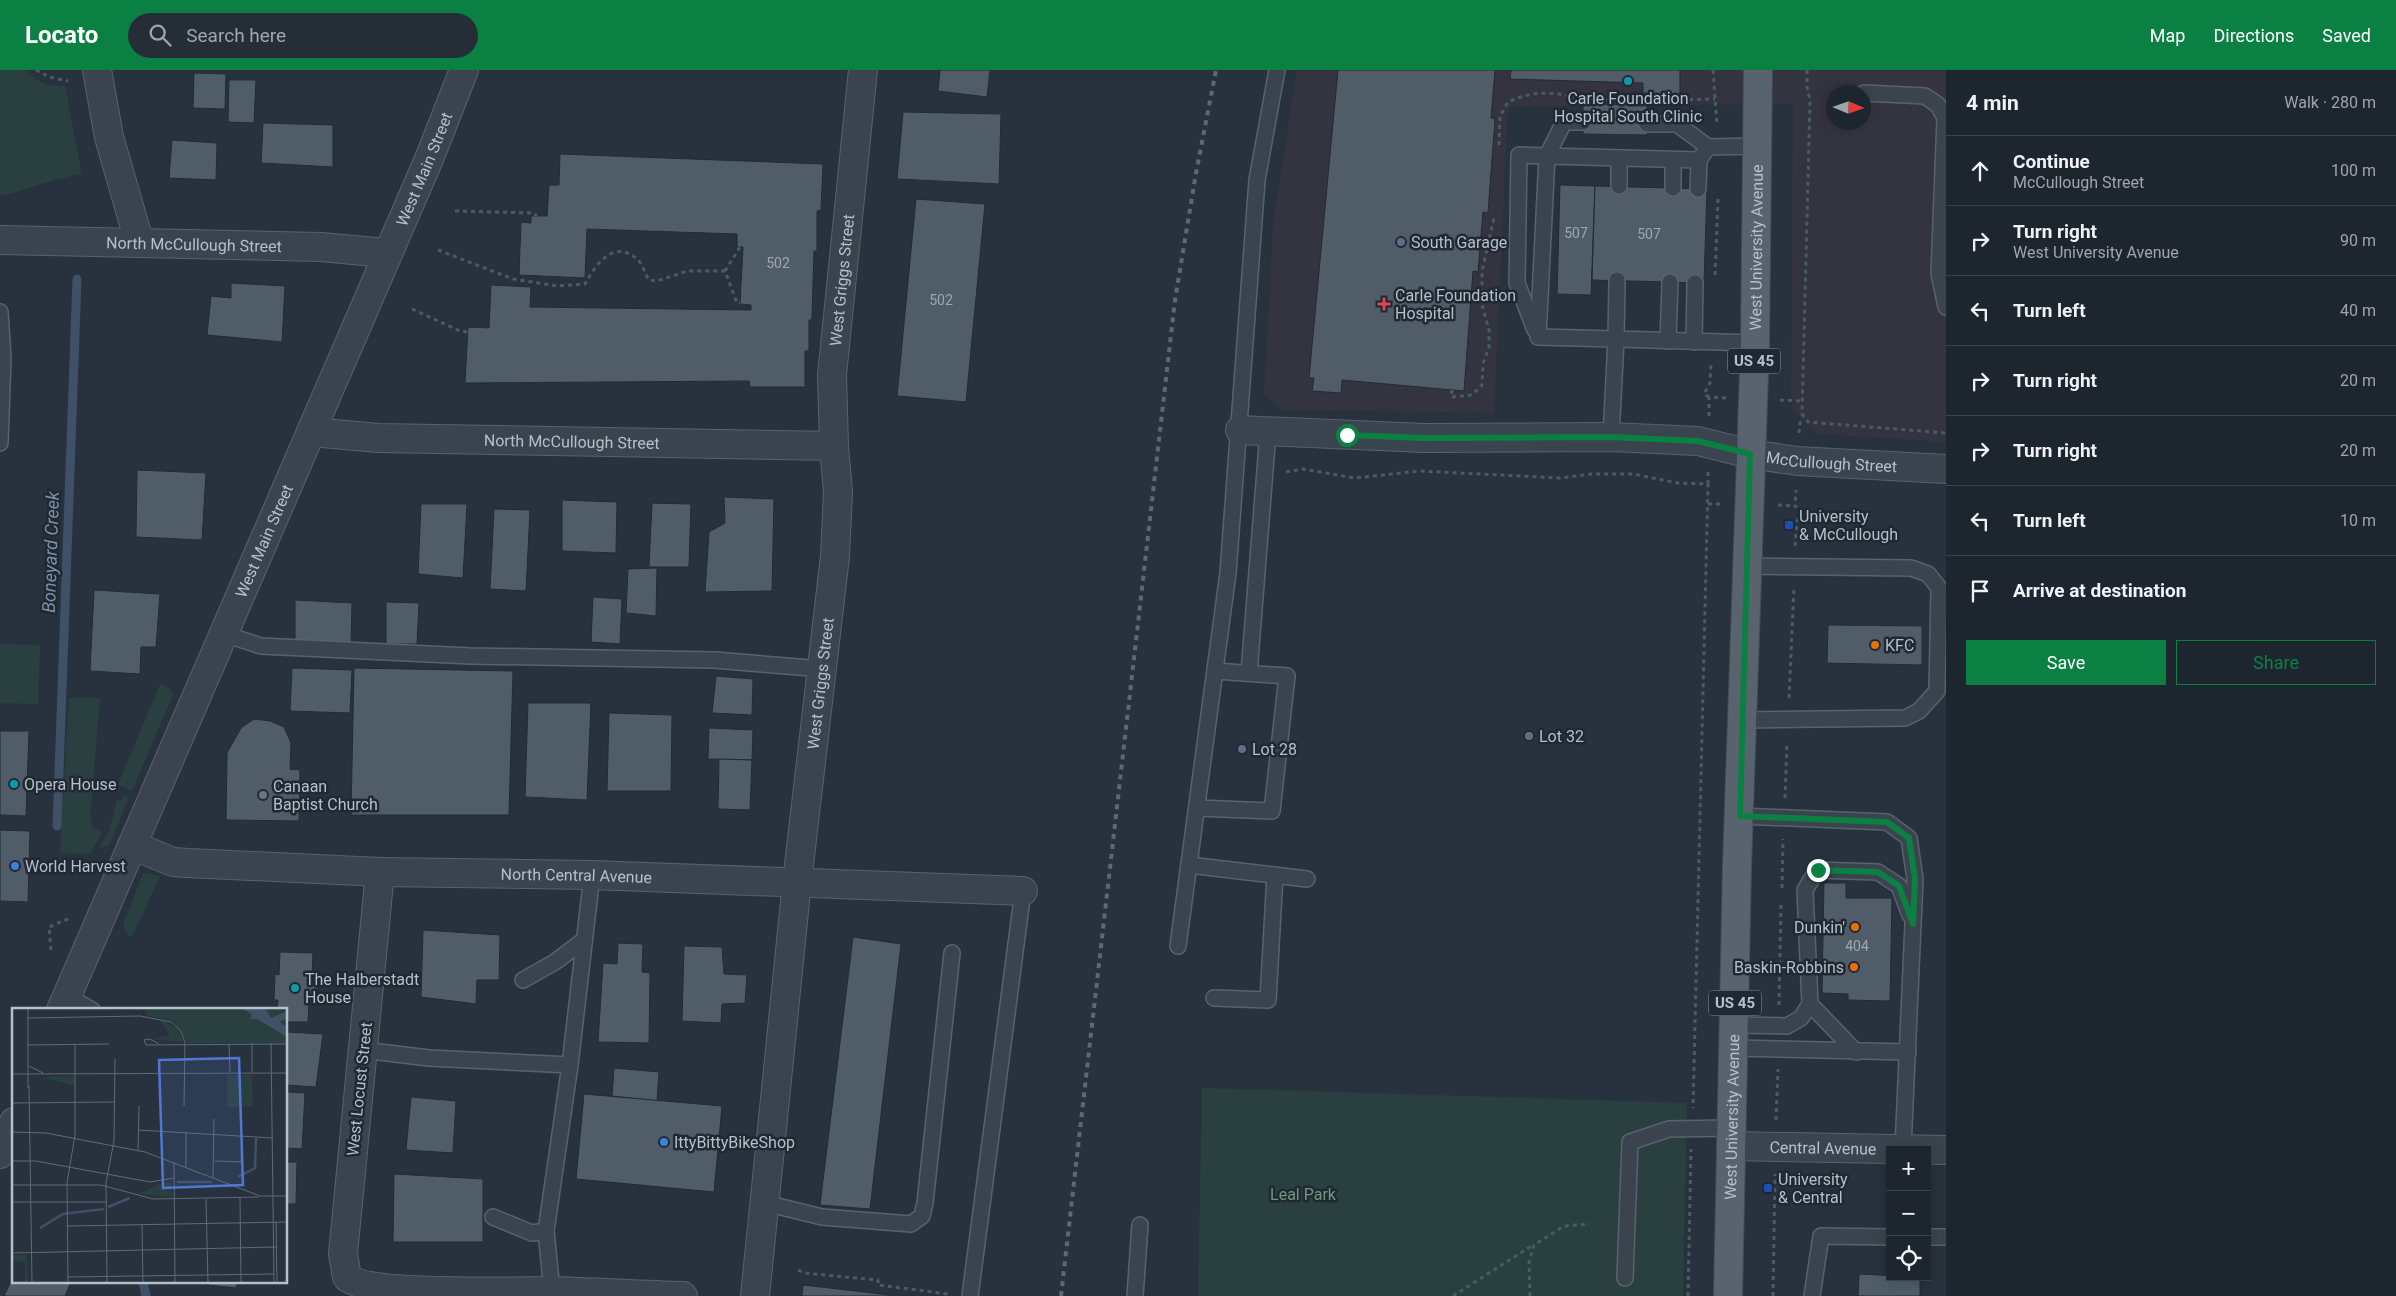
<!DOCTYPE html>
<html lang="en">
<head>
<meta charset="utf-8">
<style>
  :root { --surface:#1d262e; --page:#252e36; --text:#f1f3f6; --muted:#a0a5aa; --line:#3b434a; --accent:#0b8043 }
  body { margin:0; font-family:Roboto,sans-serif; background:var(--page); color:var(--text) }
  .controls { position:absolute; right:15px; bottom:15px; display:grid; overflow:hidden; border-radius:0px; box-shadow:0 2px 12px #0003 }
  .controls button { width:45px; height:45px; display:grid; place-items:center; padding:0; border:0; border-bottom:1px solid var(--line); background:var(--surface); color:var(--text); font:25px sans-serif }
  .compass { position:absolute; left:1826px; top:15px; width:45px; height:45px; border-radius:50%; background:var(--surface); box-shadow:0 2px 12px #0003; rotate:92deg }
  .stop { position:absolute; width:15px; height:15px; margin:-11px; border:4px solid #0b8043; border-radius:50%; background:#fff }
  .stop.end { background:#0b8043; border-color:#fff; box-shadow:0 1px 5px #0008 }
  .list { margin:0; padding:0; list-style:none }
  h2 { display:flex; justify-content:space-between; align-items:center; height:65px; margin:0; padding:0 20px; font-size:21px }
  h2 small { font-size:16px; font-weight:400; color:var(--muted) }
  .list li { display:grid; grid-template-columns:32px 1fr auto; gap:15px; align-items:center; box-sizing:border-box; height:70px; padding:0 20px; border-top:1px solid var(--line) }
  .list b { display:block; font-size:19px; white-space:nowrap }
  .list p { margin:0; font-size:16px; white-space:nowrap; color:var(--muted) }
  .list em { font-size:16px; font-style:normal; color:var(--muted) }
  .actions { display:flex; gap:10px; padding:15px 20px }
  .actions a { flex:1; padding:11px 0; border:1px solid var(--accent); border-radius:0px; text-align:center; font-size:18px; color:var(--accent) }
  .actions .main { background:var(--accent); color:#fff }
  .icon { flex:none; width:28px; height:28px; fill:none; stroke:currentColor; stroke-width:2; stroke-linecap:round; stroke-linejoin:round }
  .map { position:relative; flex:none; width:1946px; height:1226px; overflow:hidden }
  header { display:flex; align-items:center; gap:30px; box-sizing:border-box; height:70px; padding:0 25px; background:var(--accent); color:#fff }
  header strong { font-size:24px }
  nav { display:flex; gap:28px; margin-inline-start:auto; font-size:18px }
  .search { width:350px; height:45px; background:var(--page); display:flex; align-items:center; gap:12px; box-sizing:border-box; padding:0 18px; border-radius:28px; color:var(--muted); font-size:19px }
  main { display:flex }
  aside { flex:1; background:var(--surface) }
  .map>svg:first-child { display:block }
  .medical { fill:#343340; fill-rule:evenodd }
  .green { fill:#2a4040 }
  .lines { fill:none; stroke-linecap:round; stroke-linejoin:round }
  .stream { stroke:#3e5166; stroke-width:9 }
  .building { fill:#505d69; stroke:#222b35 }
  .service-casing { stroke:#59626c; stroke-width:18 }
  .minor-casing { stroke:#59626c; stroke-width:30 }
  .primary-casing { stroke:#444d57; stroke-width:30 }
  .path { stroke:#495d5e; stroke-width:3; stroke-dasharray:4 4; stroke-linecap:butt }
  .service { stroke:#3b444e; stroke-width:15 }
  .minor { stroke:#3b444e; stroke-width:28 }
  .primary { stroke:#59636e; stroke-width:28 }
  .rail { stroke:#5d6875; stroke-width:4; stroke-dasharray:5 5; stroke-linecap:butt }
  .route { stroke:#0b8043; stroke-width:6 }
  .culture-dot { fill:#0f9aa8; stroke:#202933; stroke-width:2 }
  .service-dot { fill:#5c6f8a; stroke:#202933; stroke-width:2 }
  .health-dot { fill:#e0444e; stroke:#202933; stroke-width:2 }
  .transit-dot { fill:#1a4fb4; stroke:#202933; stroke-width:2 }
  .food-dot { fill:#e8710a; stroke:#202933; stroke-width:2 }
  .worship-dot { fill:#6b7280; stroke:#202933; stroke-width:2 }
  .shop-dot { fill:#3f7fe0; stroke:#202933; stroke-width:2 }
  .labels { text-anchor:middle; stroke-width:5; stroke-linejoin:round; paint-order:stroke }
  .number-label { font-size:14px; fill:#9da6b1 }
  .shield { fill:#202933; stroke:#8a929c; stroke-width:1 }
  .shield-label { font-size:15px; font-weight:bold; fill:#b7bfc9 }
  .poi-label { font-size:16px; fill:#b7bfc9; stroke:#202933; text-anchor:start }
  .street-label { font-size:16px; fill:#b7bfc9; stroke:#202933 }
  .park-label { font-size:16px; fill:#709877; stroke:#202933 }
  .water-label { font-size:18px; font-style:italic; fill:#7a91aa; stroke:#202933 }
  .inset-river { fill:none; stroke:#3e5166; stroke-width:2.5 }
  .inset-road { fill:none; stroke:#616a76; stroke-width:1 }
  .view { fill:#5376d3; fill-opacity:0.15; stroke:#5376d3; stroke-width:2.5 }
  .inset-edge { fill:none; stroke:#b7bfc9; stroke-width:2.5 }
</style>
</head>
<body>
<header>
<strong>Locato</strong>
<div class="search"><svg class="icon" aria-label="search" viewBox="0 0 24 24"><circle cx="10" cy="10" r="6"/><path d="M15 15l6 6"/></svg>Search here</div>
<nav><a>Map</a><a>Directions</a><a>Saved</a></nav>
</header>
<main>
<div class="map">
<svg width="1946" height="1226" viewBox="0 0 1946 1226">
  <rect width="100%" height="100%" fill="#27323e"/>
  <path class="medical" d="M1297,0H1946V372L1819,364L1793,341L1791,316L1793,34L1508,37L1494,343L1283,340L1264,326L1273,152ZM1834,22H1864V52H1834Z"/>
  <g class="green">
    <path d="M0,0H25C39,13 46,16 65,16L82,104C53,108 28,120 0,126Z"/>
    <path d="M0,574L40,575L38,634L0,633Z"/>
    <path d="M160,614L169,618L173,623L172,627L132,721L119,715L120,710Z"/>
    <path d="M69,628H100L90,747L93,758L103,762L90,784L60,783Z"/>
    <path d="M123,725L129,727L109,776L99,778L109,761L117,730L121,731Z"/>
    <path d="M143,803L160,806L132,867L127,864L123,855Z"/>
    <path d="M1202,1018L1687,1033L1683,1226H1198Z"/>
  </g>
  <g class="lines">
    <g class="stream">
      <path d="M57,756L77,209"/>
      <path d="M143,1212L146,1226"/>
    </g>
  </g>
  <g class="building">
    <path d="M940,0H990L987,27L938,21Z"/>
    <path d="M1338,0H1495L1491,48L1495,49L1488,143L1483,142L1478,202L1473,201L1464,321L1342,310L1341,323L1312,321L1314,308H1309Z"/>
    <path d="M1511,0H1680V24L1643,23V13L1510,9Z"/>
    <path d="M194,3L226,4L225,39L193,38Z"/>
    <path d="M229,10H256L254,53L228,52Z"/>
    <path d="M1583,34L1647,35V65L1583,64Z"/>
    <path d="M903,42L1001,44L999,114L897,109Z"/>
    <path d="M263,53L333,55V97L261,93Z"/>
    <path d="M172,70L217,73L216,110L169,108Z"/>
    <path d="M560,84L823,94L821,140L817,141V181H814L812,247V250H809V281H805V317H750L749,311L465,313L468,257L489,258L491,215L531,217L530,237L751,240V235L740,234L743,177H737V164L587,159L585,208L519,205L521,152L531,153V146H547L549,115H559Z"/>
    <path d="M1560,115L1595,116L1591,225L1557,224Z"/>
    <path d="M1595,116L1707,119L1704,213L1592,210Z"/>
    <path d="M916,129L985,134L966,332L897,326Z"/>
    <path d="M231,213L285,216L282,272L207,265L211,226L231,228Z"/>
    <path d="M137,400L206,403L202,470L136,467Z"/>
    <path d="M724,427L774,429L772,521L705,522L709,462L725,453Z"/>
    <path d="M562,430L617,432L616,483L562,481Z"/>
    <path d="M652,433L691,434L689,497H649Z"/>
    <path d="M421,434H467L463,508L418,504Z"/>
    <path d="M494,439L530,440L526,521L490,519Z"/>
    <path d="M657,498L656,546L626,543L628,499Z"/>
    <path d="M94,520L160,524L156,577H141L140,604L90,601Z"/>
    <path d="M593,527L622,529L620,574L591,572Z"/>
    <path d="M295,530L352,533L351,575L295,574Z"/>
    <path d="M386,532L419,533L417,574H386Z"/>
    <path d="M1828,555L1922,556V595L1827,593Z"/>
    <path d="M292,598L352,600L350,643L290,641Z"/>
    <path d="M354,598L513,601L509,745H351Z"/>
    <path d="M716,606L753,609L752,645L712,643Z"/>
    <path d="M528,633H591L587,730L525,727Z"/>
    <path d="M609,643L672,645L671,721H607Z"/>
    <path d="M254,649L270,651L284,657L291,673L290,699L300,700L299,751L226,750L227,683L241,658Z"/>
    <path d="M709,658L753,660L752,690L708,689Z"/>
    <path d="M0,661H29L26,746L0,745Z"/>
    <path d="M719,689L752,690L750,740L718,739Z"/>
    <path d="M0,760L30,761L28,832L0,831Z"/>
    <path d="M1824,813H1846V828H1892L1890,931L1848,930V924L1822,923Z"/>
    <path d="M423,860L500,865L499,910H477L476,934L421,927Z"/>
    <path d="M853,867L901,874L870,1139L820,1135Z"/>
    <path d="M618,873L643,874L642,902L650,903L649,973L598,972L603,893L617,894Z"/>
    <path d="M684,876L722,877L724,904L747,905L745,933L722,934L721,953L682,951Z"/>
    <path d="M280,882L313,883L312,906L317,907V930H309L308,952H286V940H277L278,930H274L275,904L279,905Z"/>
    <path d="M286,962L323,964L316,1017L286,1015Z"/>
    <path d="M614,998L659,1002L657,1031L612,1026Z"/>
    <path d="M286,1022L305,1023L302,1079L286,1078Z"/>
    <path d="M584,1024L722,1036L714,1122L576,1109Z"/>
    <path d="M411,1027L456,1031L453,1083L406,1080Z"/>
    <path d="M286,1092H297L296,1134H286Z"/>
    <path d="M394,1104L483,1109V1172H393Z"/>
    <path d="M1859,1204L1920,1207V1226H1858Z"/>
    <path d="M14,1205V1212H71L65,1226H4Z"/>
    <path d="M208,1212H237L236,1218L208,1215Z"/>
    <path d="M803,1215L890,1225V1226H802Z"/>
  </g>
  <g class="lines">
    <g class="service-casing">
      <g id="service">
        <path d="M1864,23L1925,26L1938,35L1945,48L1939,203L1946,237"/>
        <path d="M1647,54H1677L1708,77"/>
        <path d="M1619,116V88"/>
        <path d="M1673,118V90"/>
        <path d="M1698,119L1699,90"/>
        <path d="M1617,210L1616,269L1755,273"/>
        <path d="M0,242L3,288L0,373"/>
        <path d="M1535,260L1517,213L1519,85L1547,86L1564,52H1583"/>
        <path d="M1668,271L1670,212"/>
        <path d="M1694,272L1695,213"/>
        <path d="M1611,367L1616,269L1538,267L1547,86L1699,90L1708,77L1758,76"/>
        <path d="M224,564L261,576L470,586L715,590L822,599"/>
        <path d="M1249,603L1268,362"/>
        <path d="M1743,650L1905,648L1919,641L1937,621L1939,518L1928,504L1911,498L1746,496"/>
        <path d="M1197,738L1272,741L1287,606L1215,601"/>
        <path d="M1740,746L1887,752L1909,768L1915,809L1903,1079"/>
        <path d="M1189,795L1307,809"/>
        <path d="M1178,876L1228,503L1257,110L1277,0"/>
        <path d="M523,910L555,892L584,870"/>
        <path d="M67,926L92,940"/>
        <path d="M1214,928L1268,930L1275,805"/>
        <path d="M1810,934L1856,982"/>
        <path d="M1735,955L1787,956L1801,948L1810,934L1805,820L1817,800L1878,802L1899,816L1910,845"/>
        <path d="M1734,978L1908,982"/>
        <path d="M363,980L429,988L570,995"/>
        <path d="M765,1133L822,1147L911,1154L922,1146L925,1133L952,883"/>
        <path d="M493,1147L532,1163L546,1161"/>
        <path d="M1927,1167H1946"/>
        <path d="M1625,1208L1630,1072L1669,1059L1732,1058"/>
        <path d="M552,1221L546,1161L570,995L592,805"/>
        <path d="M970,1226L1023,821"/>
        <path d="M1135,1226L1140,1155"/>
        <path d="M1812,1226L1821,1166L1890,1167"/>
      </g>
    </g>
    <g class="minor-casing">
      <g id="minor">
        <path d="M97,0L109,67L139,171"/>
        <path id="s1" d="M0,170L321,177L386,183"/>
        <path id="s2" d="M1240,360L1424,368L1611,367L1698,371L1750,384L1797,391L1946,399"/>
        <path id="s3" d="M311,362L379,368L834,376"/>
        <path id="s4" d="M132,775L173,792L188,793L380,802L592,805L1023,821"/>
        <path d="M380,802L343,1184L347,1207C367,1226 515,1221 550,1221C594,1222 639,1225 683,1226"/>
        <path id="s5" d="M61,940L429,89L464,0"/>
        <path id="s6" d="M1731,1076L1946,1080"/>
        <path d="M0,1084L14,1052"/>
        <path id="s7" d="M755,1226L797,812L835,486L838,422L834,376L832,305L863,0"/>
      </g>
    </g>
    <g class="primary-casing">
      <g id="primary">
        <path id="s8" d="M1728,1226L1737,796L1755,273L1758,0"/>
      </g>
    </g>
    <g class="path">
      <path d="M36,0L49,7L68,11"/>
      <path d="M1713,0L1717,55"/>
      <path d="M1807,0V17L1810,31L1802,344L1808,352L1946,363"/>
      <path d="M1588,30L1644,31"/>
      <path d="M1673,30L1715,29"/>
      <path d="M1499,75L1500,46L1508,32C1531,21 1553,21 1577,28"/>
      <path d="M455,141L533,143L537,146"/>
      <path d="M438,180L513,209L557,216L585,214C595,196 613,168 637,189C642,193 645,204 649,210L657,211L687,201H725L737,233H740"/>
      <path d="M725,201L740,177"/>
      <path d="M1715,205L1718,129"/>
      <path d="M412,239L460,261L468,262"/>
      <path d="M1452,320L1451,327L1472,325L1482,315L1483,294L1489,277V260L1482,235V201L1494,148"/>
      <path d="M1709,327L1704,324L1710,313L1711,294"/>
      <path d="M1780,330L1802,331"/>
      <path d="M1709,346V327L1727,328"/>
      <path d="M1799,363L1800,353L1804,349"/>
      <path d="M1286,402L1303,399L1355,408L1419,401L1560,408L1591,404H1633L1678,413L1708,414L1693,1038"/>
      <path d="M1708,414V402"/>
      <path d="M1708,434H1722"/>
      <path d="M1778,435L1795,436"/>
      <path d="M1795,476L1797,452L1800,441L1795,436L1796,420"/>
      <path d="M1789,628L1794,517"/>
      <path d="M1785,728L1787,672"/>
      <path d="M1782,818L1783,769"/>
      <path d="M51,880L49,857L70,848"/>
      <path d="M1779,935L1781,834"/>
      <path d="M1776,1050L1778,999"/>
      <path d="M798,1200L804,1203L878,1210V1215L948,1224"/>
      <path d="M1453,1226L1533,1175"/>
      <path d="M1530,1226L1529,1192L1534,1175L1564,1156L1589,1154"/>
      <path d="M1688,1226L1691,1079"/>
      <path d="M1773,1226L1775,1104"/>
    </g>
    <use href="#service" class="service"/>
    <use href="#minor" class="minor"/>
    <use href="#primary" class="primary"/>
    <path class="rail" d="M1061,1226L1175,230L1196,103L1216,0"/>
  </g>
  <g class="lines">
    <path class="route" d="M1347,365L1424,368L1611,367L1698,371L1750,384L1740,746L1887,752L1909,768L1915,809L1913,854L1899,816L1878,802L1818,800"/>
  </g>
  <g class="culture-dot">
    <circle cx="1628" cy="11" r="5"/>
    <circle cx="14" cy="714" r="5"/>
    <circle cx="295" cy="918" r="5"/>
  </g>
  <g class="service-dot">
    <circle cx="1401" cy="172" r="5"/>
    <circle cx="1529" cy="666" r="5"/>
    <circle cx="1242" cy="679" r="5"/>
  </g>
  <path class="health-dot" d="M1381.5 226.5h5v5h5v5h-5v5h-5v-5h-5v-5h5z"/>
  <g class="transit-dot">
    <rect x="1784" y="450" width="10" height="10" rx="2.5"/>
    <rect x="1763" y="1113" width="10" height="10" rx="2.5"/>
  </g>
  <g class="food-dot">
    <circle cx="1875" cy="575" r="5"/>
    <circle cx="1855" cy="857" r="5"/>
    <circle cx="1854" cy="897" r="5"/>
  </g>
  <circle class="worship-dot" cx="263" cy="725" r="5"/>
  <g class="shop-dot">
    <circle cx="15" cy="796" r="5"/>
    <circle cx="664" cy="1072" r="5"/>
  </g>
  <g class="labels">
    <g class="number-label">
      <text x="1576" y="168">507</text>
      <text x="1649" y="169">507</text>
      <text x="778" y="198">502</text>
      <text x="941" y="235">502</text>
      <text x="1857" y="881">404</text>
    </g>
    <g class="shield">
      <rect x="1728" y="278.5" width="52" height="25" rx="4"/>
      <rect x="1709" y="920.5" width="52" height="25" rx="4"/>
    </g>
    <g class="shield-label">
      <text x="1754" y="296">US 45</text>
      <text x="1735" y="938">US 45</text>
    </g>
    <g class="poi-label">
      <text x="1628" y="34" text-anchor="middle">Carle Foundation<tspan x="1628" dy="18">Hospital South Clinic</tspan></text>
      <text x="1411" y="178">South Garage</text>
      <text x="1395" y="231">Carle Foundation<tspan x="1395" dy="18">Hospital</tspan></text>
      <text x="1799" y="452">University<tspan x="1799" dy="18">&amp; McCullough</tspan></text>
      <text x="1885" y="581">KFC</text>
      <text x="1539" y="672">Lot 32</text>
      <text x="1252" y="685">Lot 28</text>
      <text x="24" y="720">Opera House</text>
      <text x="273" y="722">Canaan<tspan x="273" dy="18">Baptist Church</tspan></text>
      <text x="25" y="802">World Harvest</text>
      <text x="1845" y="863" text-anchor="end">Dunkin'</text>
      <text x="1844" y="903" text-anchor="end">Baskin-Robbins</text>
      <text x="305" y="915">The Halberstadt<tspan x="305" dy="18">House</tspan></text>
      <text x="674" y="1078">IttyBittyBikeShop</text>
      <text x="1778" y="1115">University<tspan x="1778" dy="18">&amp; Central</tspan></text>
    </g>
    <g class="street-label">
      <text dy="6" stroke="none"><textPath href="#s5" startOffset="916">West Main Street</textPath></text>
      <text dy="6" stroke="none"><textPath href="#s1" startOffset="194">North McCullough Street</textPath></text>
      <text dy="6" stroke="none"><textPath href="#s8" startOffset="1049">West University Avenue</textPath></text>
      <text dy="6" stroke="none"><textPath href="#s7" startOffset="1021">West Griggs Street</textPath></text>
      <text dy="6" stroke="none"><textPath href="#s3" startOffset="261">North McCullough Street</textPath></text>
      <text dy="6" stroke="none"><textPath href="#s2" startOffset="594">McCullough Street</textPath></text>
      <text dy="6" stroke="none"><textPath href="#s5" startOffset="511">West Main Street</textPath></text>
      <text dy="6" stroke="none"><textPath href="#s7" startOffset="616">West Griggs Street</textPath></text>
      <text dy="6" stroke="none"><textPath href="#s4" startOffset="448">North Central Avenue</textPath></text>
      <text transform="translate(359 1019) rotate(-84)" y="6">West Locust Street</text>
      <text dy="6" stroke="none"><textPath href="#s8" startOffset="179">West University Avenue</textPath></text>
      <text dy="6" stroke="none"><textPath href="#s6" startOffset="92">Central Avenue</textPath></text>
    </g>
    <g class="park-label">
      <text x="1303" y="1130">Leal Park</text>
    </g>
    <g class="water-label">
      <text transform="translate(51 482) rotate(-88)" y="6">Boneyard Creek</text>
    </g>
  </g>
  <g transform="translate(12 938)">
    <rect width="275" height="275" fill="#27323e"/>
    <path d="M134,0H275V35H176L162,14L135,7ZM147,11L165,20L171,34L141,31L158,27ZM215,67H240L241,98L215,99ZM61,68L63,78L31,69ZM158,174L161,189L127,186L144,177ZM0,247H15L16,275H13V254L0,253Z" fill="#2a4040"/>
    <path d="M229,0H253L259,10L275,3V10L268,14L275,19V29L245,11H238L240,6Z" fill="#3e5166"/>
    <path class="inset-river" d="M226,169L243,160L244,130M165,174H200M96,199L118,190M28,220L51,206L92,201"/>
    <path class="inset-road" d="M16,0V80M16,10L128,8L159,14L168,22L173,34L172,98M240,35V64M259,35L262,275M147,36L138,31L132,32L134,37L275,36M217,36L218,64M16,37L97,36M17,58L31,65M0,66L275,65M17,78L20,275M0,95L102,94M126,122L261,130M0,124L34,125L133,144L248,188M174,124V159M126,142L127,98M0,153H24L138,174L162,170M203,153L229,154L230,128M162,154L163,275M201,169L202,111M0,177H89L141,191L247,189M248,188H275M228,190L229,275M194,191L196,275M0,194H95M264,214L265,275M130,217L131,275M56,218L275,214M0,245L265,239M56,269L262,266M56,275L55,175L63,127V36M95,275L94,175L102,133L103,51"/>
    <path class="view" d="M227,50L231,177L151,180L147,52Z"/>
    <rect width="275" height="275" class="inset-edge"/>
  </g>
</svg>
<div class="controls">
<button>+</button>
<button>−</button>
<button><svg class="icon" aria-label="locate" viewBox="0 0 24 24"><circle cx="12" cy="12" r="6"/><path d="M12 2v4M12 18v4M2 12h4M18 12h4"/></svg></button>
</div>
<svg class="compass" viewBox="-18 -18 36 36"><path d="M0-13l5 13h-10z" fill="#e53935"/><path d="M0 13l5-13h-10z" fill="#a0a5aa"/></svg>
<div class="stop" style="left:1347px;top:365px"></div>
<div class="stop end" style="left:1818px;top:800px"></div>
</div>
<aside>
<h2>4 min<small>Walk · 280 m</small></h2>
<ul class="list">
<li><svg class="icon" aria-label="ahead" viewBox="0 0 24 24"><path d="M12 20V5M6 11l6-6 6 6"/></svg><div><b>Continue</b><p>McCullough Street</p></div><em>100 m</em></li>
<li><svg class="icon" aria-label="right" viewBox="0 0 24 24"><path d="M7 20v-9h11M14 6l5 5-5 5"/></svg><div><b>Turn right</b><p>West University Avenue</p></div><em>90 m</em></li>
<li><svg class="icon" aria-label="left" viewBox="0 0 24 24"><path d="M17 20v-9H6M10 6l-5 5 5 5"/></svg><div><b>Turn left</b></div><em>40 m</em></li>
<li><svg class="icon" aria-label="right" viewBox="0 0 24 24"><path d="M7 20v-9h11M14 6l5 5-5 5"/></svg><div><b>Turn right</b></div><em>20 m</em></li>
<li><svg class="icon" aria-label="right" viewBox="0 0 24 24"><path d="M7 20v-9h11M14 6l5 5-5 5"/></svg><div><b>Turn right</b></div><em>20 m</em></li>
<li><svg class="icon" aria-label="left" viewBox="0 0 24 24"><path d="M17 20v-9H6M10 6l-5 5 5 5"/></svg><div><b>Turn left</b></div><em>10 m</em></li>
<li><svg class="icon" aria-label="arrive" viewBox="0 0 24 24"><path d="M6 21V4h12l-3 4 3 4H6"/></svg><div><b>Arrive at destination</b></div></li>
</ul>
<div class="actions"><a class="main">Save</a><a>Share</a></div>
</aside>
</main>
</body>
</html>
